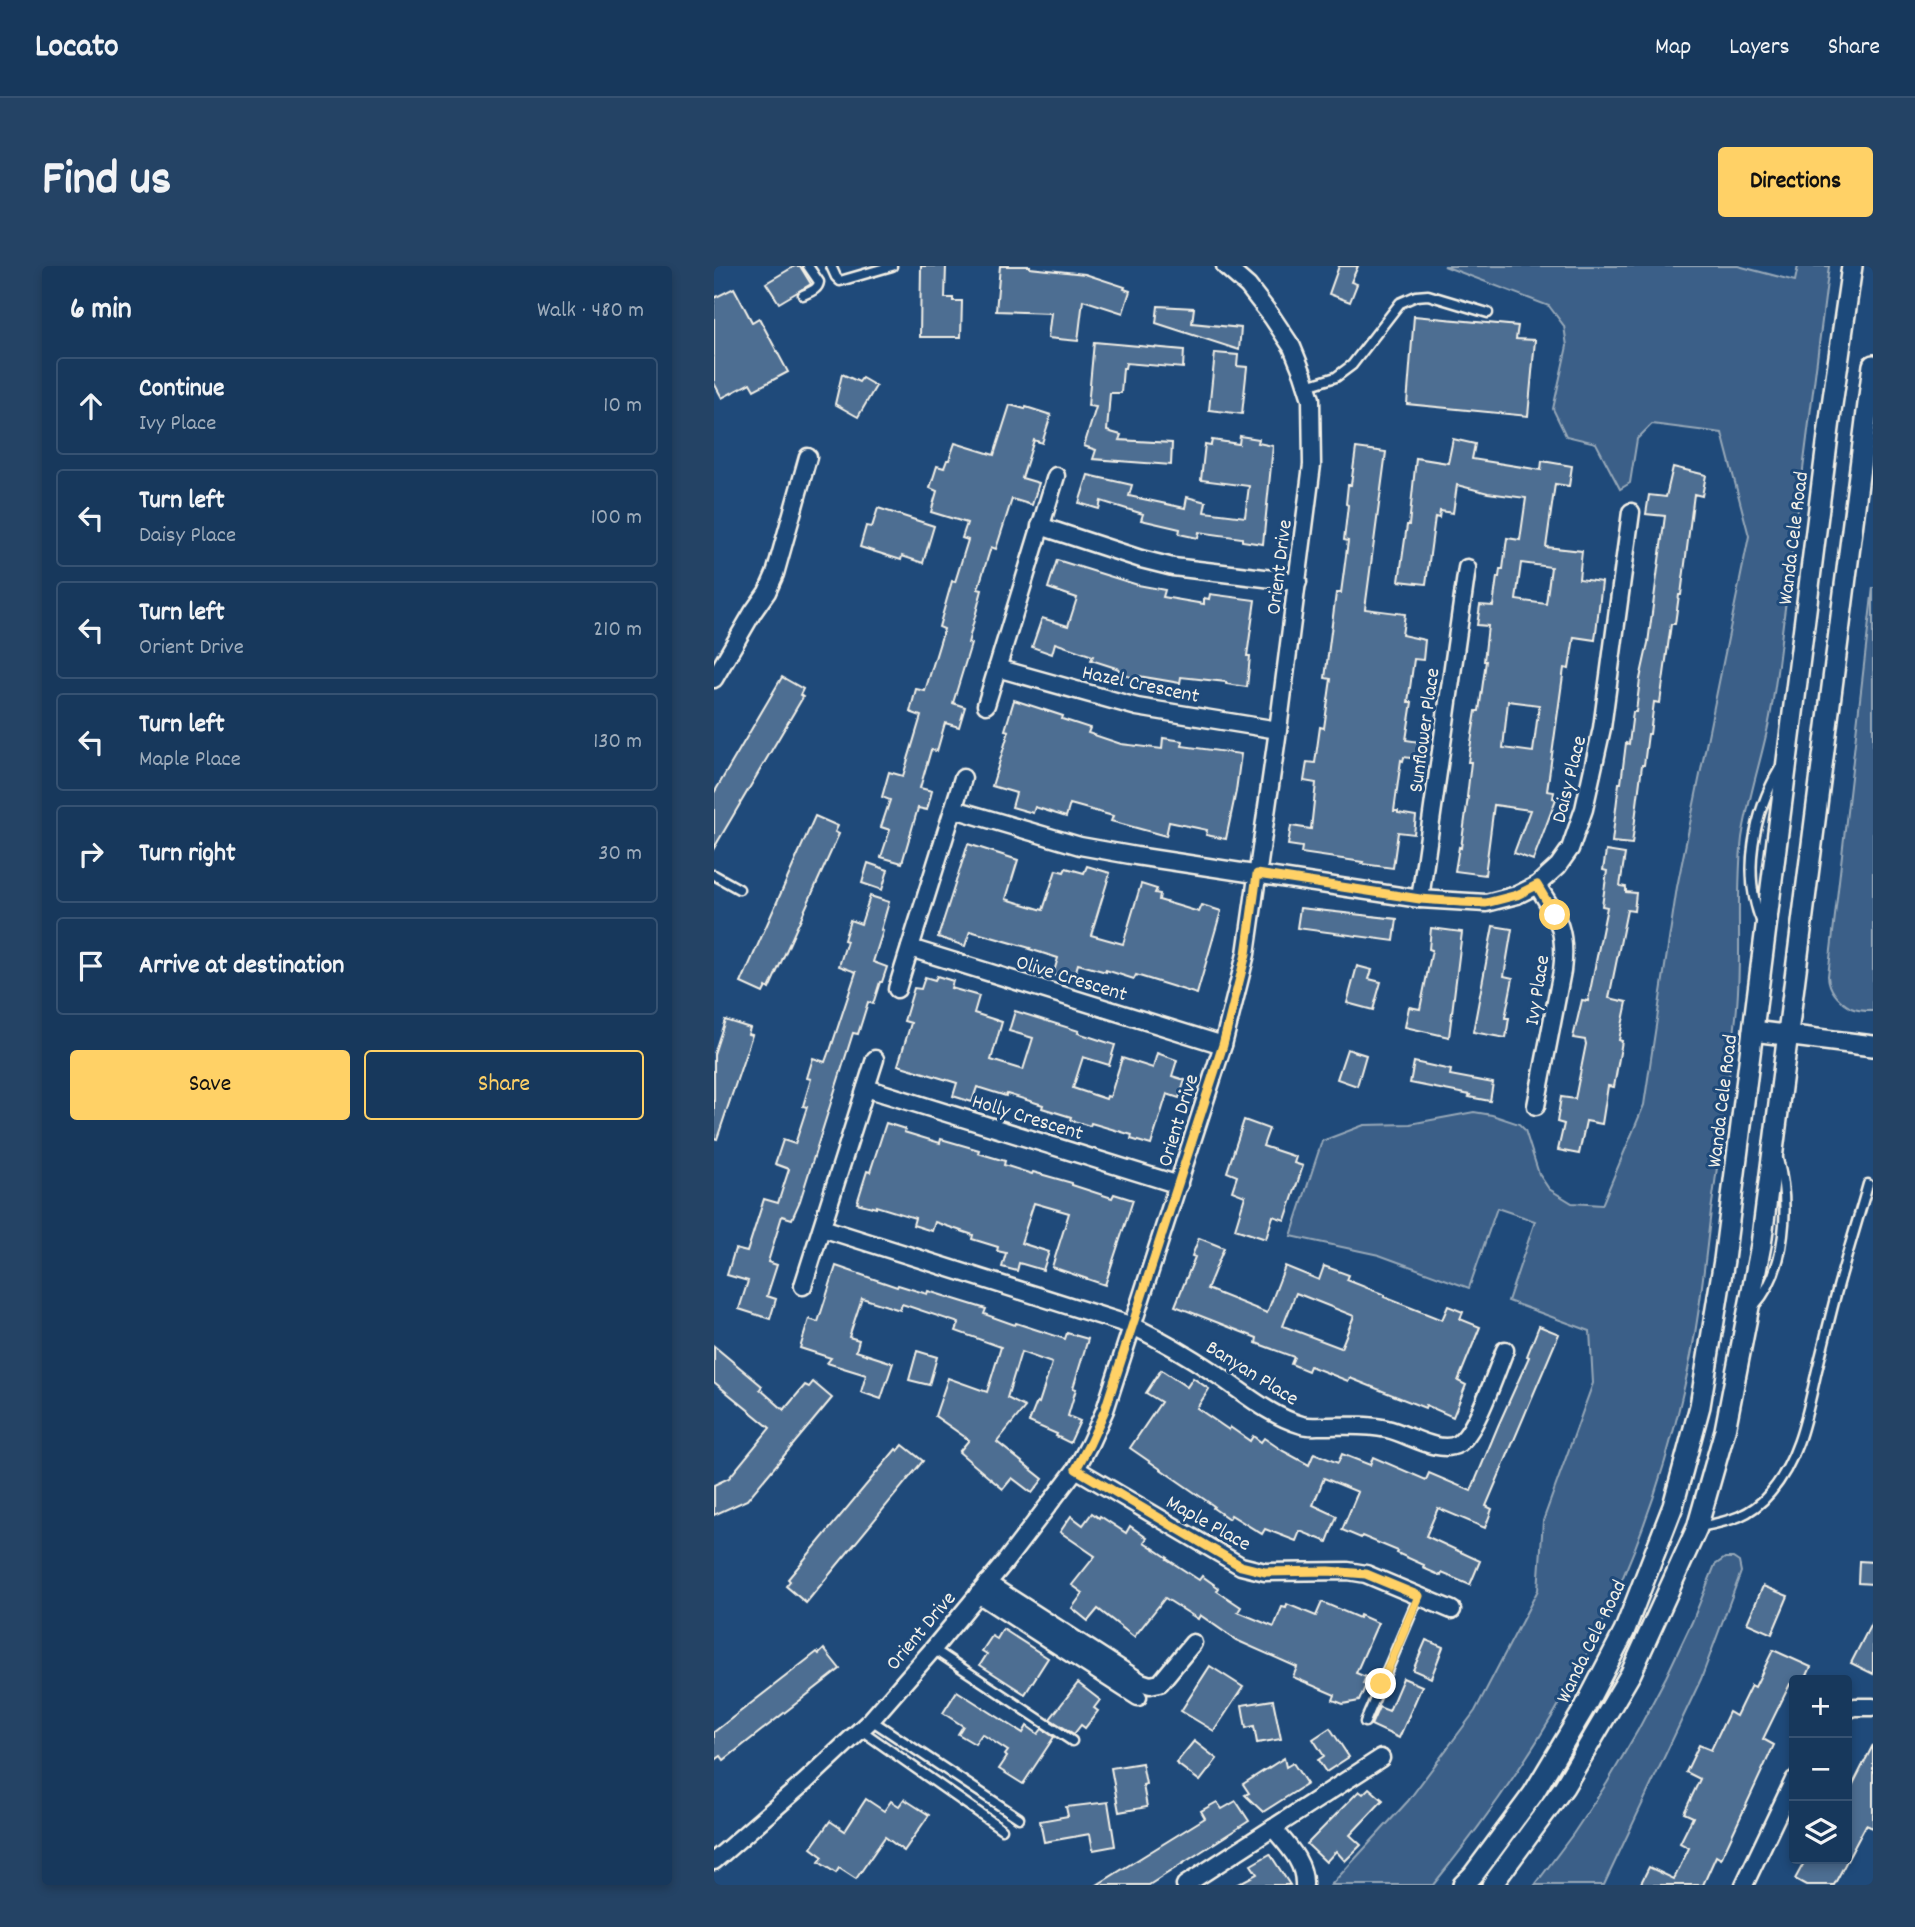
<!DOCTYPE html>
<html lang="en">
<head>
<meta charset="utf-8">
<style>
  :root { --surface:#17385c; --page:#244365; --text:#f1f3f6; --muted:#9eacbb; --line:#365272; --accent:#ffd166 }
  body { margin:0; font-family:Dekko,sans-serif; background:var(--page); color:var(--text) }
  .controls { position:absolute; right:21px; bottom:21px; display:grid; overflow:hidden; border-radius:7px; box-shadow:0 4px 10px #0003 }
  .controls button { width:63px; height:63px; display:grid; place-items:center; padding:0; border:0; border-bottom:2px solid var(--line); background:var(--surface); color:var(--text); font:35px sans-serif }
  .stop { position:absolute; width:21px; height:21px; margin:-16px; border:5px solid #ffd166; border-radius:50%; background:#fff }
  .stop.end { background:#ffd166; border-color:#fff; box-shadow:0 2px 7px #0008 }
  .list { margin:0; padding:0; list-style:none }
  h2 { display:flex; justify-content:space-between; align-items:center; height:91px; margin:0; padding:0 28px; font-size:30px }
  h2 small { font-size:23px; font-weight:400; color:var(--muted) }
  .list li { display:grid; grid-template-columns:46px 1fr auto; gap:21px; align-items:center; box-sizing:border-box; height:98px; margin:0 14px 14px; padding:0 14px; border:2px solid var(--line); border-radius:7px }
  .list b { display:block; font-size:26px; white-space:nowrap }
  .list p { margin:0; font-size:23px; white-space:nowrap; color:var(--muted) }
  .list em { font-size:23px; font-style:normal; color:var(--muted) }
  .actions { display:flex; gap:14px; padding:21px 28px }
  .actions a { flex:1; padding:16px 0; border:2px solid var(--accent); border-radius:7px; text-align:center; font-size:24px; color:var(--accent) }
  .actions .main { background:var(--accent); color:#111 }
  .icon { flex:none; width:38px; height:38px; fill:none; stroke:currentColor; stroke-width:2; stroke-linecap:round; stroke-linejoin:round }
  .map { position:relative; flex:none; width:1159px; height:1619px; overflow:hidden; border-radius:7px }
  header { display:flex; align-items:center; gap:42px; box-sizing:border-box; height:98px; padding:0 35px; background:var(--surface); border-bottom:2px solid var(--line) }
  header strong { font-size:33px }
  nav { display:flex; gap:38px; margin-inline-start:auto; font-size:24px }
  .intro { display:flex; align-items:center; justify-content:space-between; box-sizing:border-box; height:168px; padding:0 42px }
  h1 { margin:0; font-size:49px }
  .button { padding:18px 32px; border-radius:7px; background:var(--accent); color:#111; font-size:24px; font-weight:700 }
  main { display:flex; gap:42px; padding:0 42px }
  aside { flex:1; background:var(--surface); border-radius:7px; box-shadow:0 4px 10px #0003 }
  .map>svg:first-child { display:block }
  .green { fill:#3a5f88; stroke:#97a8b8; stroke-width:2 }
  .building { fill:#4d6e92; stroke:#f4f1e8; stroke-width:2; fill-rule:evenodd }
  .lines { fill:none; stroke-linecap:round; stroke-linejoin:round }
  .service-casing { stroke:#f4f1e8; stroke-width:13 }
  .minor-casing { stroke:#f4f1e8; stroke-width:21 }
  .tertiary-casing { stroke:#f4f1e8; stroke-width:24 }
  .service { stroke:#1f4a7a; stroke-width:8 }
  .minor { stroke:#1f4a7a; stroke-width:16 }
  .tertiary { stroke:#1f4a7a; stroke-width:19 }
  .route { stroke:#ffd166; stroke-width:9 }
  .labels { text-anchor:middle; stroke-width:6; stroke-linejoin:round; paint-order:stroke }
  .street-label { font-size:21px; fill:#f4f1e8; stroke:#1f4a7a }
</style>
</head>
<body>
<header>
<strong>Locato</strong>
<nav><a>Map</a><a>Layers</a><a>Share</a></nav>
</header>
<div class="intro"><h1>Find us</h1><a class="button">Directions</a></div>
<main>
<aside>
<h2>6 min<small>Walk · 480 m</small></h2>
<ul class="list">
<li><svg class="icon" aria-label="ahead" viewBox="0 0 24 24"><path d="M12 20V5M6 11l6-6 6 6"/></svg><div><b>Continue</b><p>Ivy Place</p></div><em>10 m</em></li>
<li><svg class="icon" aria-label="left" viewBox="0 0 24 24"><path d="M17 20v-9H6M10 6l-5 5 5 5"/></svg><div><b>Turn left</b><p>Daisy Place</p></div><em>100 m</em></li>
<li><svg class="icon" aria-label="left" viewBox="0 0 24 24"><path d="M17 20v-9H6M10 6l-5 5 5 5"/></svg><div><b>Turn left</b><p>Orient Drive</p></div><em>210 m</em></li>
<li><svg class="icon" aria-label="left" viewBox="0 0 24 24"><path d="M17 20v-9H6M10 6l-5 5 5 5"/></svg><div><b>Turn left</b><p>Maple Place</p></div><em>130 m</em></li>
<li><svg class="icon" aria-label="right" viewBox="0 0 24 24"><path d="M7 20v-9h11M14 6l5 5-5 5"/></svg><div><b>Turn right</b></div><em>30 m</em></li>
<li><svg class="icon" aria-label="arrive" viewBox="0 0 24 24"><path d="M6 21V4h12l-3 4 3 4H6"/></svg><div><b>Arrive at destination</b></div></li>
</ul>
<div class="actions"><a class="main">Save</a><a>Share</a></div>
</aside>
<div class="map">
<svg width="1159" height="1619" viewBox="0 0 1159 1619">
  <rect width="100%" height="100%" fill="#1f4a7a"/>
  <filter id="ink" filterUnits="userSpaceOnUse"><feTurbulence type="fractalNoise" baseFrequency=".0143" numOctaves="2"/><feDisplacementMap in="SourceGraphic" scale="14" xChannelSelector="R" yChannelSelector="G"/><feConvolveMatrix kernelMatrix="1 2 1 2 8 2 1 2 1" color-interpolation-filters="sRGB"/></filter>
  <g filter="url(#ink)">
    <g class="green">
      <path d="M730,0H1024L1081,15L1084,0H1115C1101,107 1088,214 1074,321C1067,366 1064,412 1055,456C1047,495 1034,533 1028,572C1021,632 1029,692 1022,751C1015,816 1006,881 997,945C990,1004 984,1064 970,1122C928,1310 840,1471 719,1619H617L694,1535L761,1445L824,1324L829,1255L879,1117L876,1065L794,1035L821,955L783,942L755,1022L665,989L577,970L608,875L650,859L696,858L760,846L778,849L805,858L811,864L825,908L835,923L858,937L888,939L930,839L963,621L1035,270L1008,167L938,158L923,173L916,217L906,223L882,177L852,170L839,143L853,80L850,60L835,40Z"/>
      <path d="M1159,321V745C1152,745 1143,745 1137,742C1125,735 1115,724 1114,710Z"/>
      <path d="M1011,1292H1019L1025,1296L1027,1306L987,1413L890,1619H821L859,1568L893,1517L924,1464L952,1411L978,1356L1001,1299Z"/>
    </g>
    <g class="building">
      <path d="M81,0H86L97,18L65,37L52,17Z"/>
      <path d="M207,0H232L231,32H239V35H248L247,71H206Z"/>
      <path d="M286,0H316V2L371,8L411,21L410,23L416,25L409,47L369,34L364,75L334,72L337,47L282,45Z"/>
      <path d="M625,0H644L637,16L643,18L636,36L615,28Z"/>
      <path d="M20,22L38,56L45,52L74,106L40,124L36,117L8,132L0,117V32Z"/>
      <path d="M444,40L480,42L478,57L527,62L525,84L442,57Z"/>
      <path d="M700,50L804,60L802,73L821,74L814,150L693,138Z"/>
      <path d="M380,76L470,84L469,102L412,97L411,102H409L407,127H396L393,165L407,169L405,174L458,177L457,199L379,193L382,184L370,180L382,141L374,140Z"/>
      <path d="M501,87L524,89L523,100L533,101L528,148L495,144Z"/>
      <path d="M128,108L145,116L148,112L162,120L144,151L121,138Z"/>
      <path d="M296,139L311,143L312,141L337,149L328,177L320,174L308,212L325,217L318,239L298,233L282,283L277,281L264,323L268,324L254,377L257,378L239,437L251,441L245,461L231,457L223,485L217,484L206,522L218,525L213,544L204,542L188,597L167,591L176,564L167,561L176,534L168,531L175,506L189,510L207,450L196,446L202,423L211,425L230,363L225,361L238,315L241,316L254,274L248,272L253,257L217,246L223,225L216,222L223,200L230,202L233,194H235L241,177L280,189Z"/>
      <path d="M526,170L545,173L544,177L559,180L549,278L528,275V272L485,266L484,272L465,268L466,263L427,254L429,248L387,235L385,243L365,237L374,209L418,219L415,230L471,242L473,231L492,236L490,246L531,251L535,220L487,214L491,178L497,179L498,174L525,178Z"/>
      <path d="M739,173L761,178L758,193L827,204L828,195L858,200L855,220L841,218L832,281L868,285L865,313L888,316L881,374L860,371L855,403L850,402L833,525L840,526L839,532L842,533L819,594L800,587L816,544L780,539L771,609L741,605L745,581L747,582L754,531H753L757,496H754L757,476L762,445H765L772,395H770L774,360L763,359L766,339L779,340L783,311H785L786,303H789L793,272L806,274L812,232L774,227L743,219L739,247L726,245L725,252L721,251L712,318L685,315L693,259H695L702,192L734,197ZM807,297L837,301L832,338L802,334ZM794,435L825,439L819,486L789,482Z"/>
      <path d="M642,182L672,186L651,343L691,348L688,369L711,374L709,394L700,393L694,436H698L692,474L706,476L704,493L690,491L689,495L687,494L680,545H684V547L702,550L700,568L684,566L679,602L648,598L649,596L587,587L588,581L574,579L577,560L597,563L602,517L590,515L593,496L601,497L606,461L610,462L617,413L611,412L622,327H627L634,275L630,274L634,239L632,238L634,219H637Z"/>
      <path d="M959,201L992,209L988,230L980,228L967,329H965L961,358H957L946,437L940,436L936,468H934L930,499H928L918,578L898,576L905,517H907L912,477L915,478L919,446H922L926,413L934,377L951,250L932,248L935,229L952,231Z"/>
      <path d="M164,242L220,260L209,297L188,290L187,294L146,281L152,260L158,261Z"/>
      <path d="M343,294L424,319L451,324L449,331L490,338V332L495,333L496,328L541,334L533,390H536L533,421L512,418V416L467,411L466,417L424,410L423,413L404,407L405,403L377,394L379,390L341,377L338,388L318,381L328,352L354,360L363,332L334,322Z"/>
      <path d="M68,411L89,423L86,429L89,431L0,582V527Z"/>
      <path d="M300,434L349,450L348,453L376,462L374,467L407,478L448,483L449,472L469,475L468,480L527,488L522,525L512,573L492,569L493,564L455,556L452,570L397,555L399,550L356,538L352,551L321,541L319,547L298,541L302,527L278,520L295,465L291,464Z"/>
      <path d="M101,550L124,560L121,566L125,568L55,723L52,721L49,727L27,717Z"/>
      <path d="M254,578L304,594L292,633L329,644L342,604L350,606L352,602L370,607L373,600L396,607L377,669L409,678L427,618L443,623L441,627L446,628L445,634L485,646L488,639L507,645L483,728L422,709L420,713L392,704V706L364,698L359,715L339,709L344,692L315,683L316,682L256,665L251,680L224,671Z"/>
      <path d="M892,585L911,588L906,620L912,621V626L922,627L920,645L913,644L895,732L913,736L905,774L908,775L900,821L894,820L888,858L872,855L865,888L844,884L850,858L843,856L847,831L861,833L872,778L871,774L859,772L868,734L874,735L893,641L888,640L893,605L889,604Z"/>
      <path d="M154,597L174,604L168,624L148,617Z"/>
      <path d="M156,630L175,636L167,664L169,665L159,696L173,701L168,716H166L159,738L154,736L144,768L139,767L86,935L78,953L68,950L54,996L63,999L53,1030L62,1033L56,1053L25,1043L34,1015L13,1009L21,983L33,986L50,933L64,937L75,903L61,898L69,874L81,878L93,841L89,840L97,813L93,812L99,792L111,796L115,785H116L142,706L125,700L133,675L130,674L136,654L147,658Z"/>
      <path d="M586,642L683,653L680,675L583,662Z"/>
      <path d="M779,660L798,663L790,710L799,712L791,752H795L792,772L759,766Z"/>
      <path d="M717,662L748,666L735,771L691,761L695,741L706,743L718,684L715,683Z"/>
      <path d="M643,700L658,704L655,713L667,716L659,744L633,737Z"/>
      <path d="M223,710L239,715L237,722L265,730L260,747L288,756L277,794L309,804L319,772L295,765L301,745L365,765L364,767L401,779L395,799L369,791L359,822L392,833L393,830L396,831L408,792L439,802L443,787L463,794L458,810L471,814L465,832L453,828L437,879L417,873L418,869L377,857L376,860L356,854L357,851L328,842L329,839L293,828L292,830L263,821L258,836L239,830L243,817L184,799L197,757L190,755L200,722L207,723L211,711L221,714Z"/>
      <path d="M11,754L36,762L34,768L38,769L3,873L0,872V788Z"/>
      <path d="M633,783L652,789L643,820L623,813Z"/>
      <path d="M700,796L737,804L736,809L779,817L776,835L755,831L756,829L696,817Z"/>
      <path d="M530,854L555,863L549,880L582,891L580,897L589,900L571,954L559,950L552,973L521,963L531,930L518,925L523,910L513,906Z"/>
      <path d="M172,857L191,863L190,866L226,877L227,873L265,884L264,887L291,895L290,899L318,908L319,906L358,917V919L398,932L400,928L419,934L391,1019L338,1001L355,947L320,937L307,977L335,986L329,1004L305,997L303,1005L288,1001L292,987L283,985L284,981L258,973L259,969L221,956L218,965L199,959L201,952L162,940V942L143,937L153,905L156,906Z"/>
      <path d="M485,972L510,982L493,1023L553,1047L571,1000L605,1014L610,1000L635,1009L633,1014L671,1029L670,1031L728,1054L734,1040L749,1046L746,1053L766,1061L744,1115L752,1119L739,1151L712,1139L711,1142L636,1112L634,1115L596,1100L594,1105L577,1098L580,1091L542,1077L543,1072L461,1040L481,991L478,990ZM582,1027L640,1050L627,1082L569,1060Z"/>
      <path d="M122,1000L183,1021L184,1019L213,1028L214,1025L272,1043L270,1048L301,1059L302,1057L351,1073L353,1067L374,1073L359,1122L362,1123L354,1150L366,1155L356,1177L342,1170L343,1168L315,1156L323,1136L325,1137L338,1097L307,1086L293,1132L311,1141L283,1176L329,1213L318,1227L298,1212L289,1223L273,1210L245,1186L255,1174L221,1150L234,1112L273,1126L287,1081L242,1065L245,1057L188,1038L186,1044L148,1032L135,1071L145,1074L142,1085L179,1097L167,1133L147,1126L152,1109L113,1097L117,1092L86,1082L95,1053L104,1056Z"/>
      <path d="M825,1060L845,1068L772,1240L778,1243L771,1262L724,1242L712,1270L766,1295L756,1319L728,1307L727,1310L709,1302L710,1299L683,1287L684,1285L648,1270L647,1272L628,1264L644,1226L610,1212L599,1239L623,1250L613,1276L586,1265L582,1275L551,1263L548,1268L517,1249L515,1253L499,1242L500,1240L416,1182L447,1136L432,1127L447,1104L473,1121L479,1112L495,1123L483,1142L515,1164L516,1161L536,1175L539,1170L547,1176L550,1172L569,1185L595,1199L600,1187L624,1197L628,1188L656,1199L659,1191L712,1214L715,1207L757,1225L784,1160L815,1091L813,1090Z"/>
      <path d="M0,1080L48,1120L46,1123L70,1144L91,1119L95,1121L99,1116L118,1132L33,1234L0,1249V1219L15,1212L56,1162L0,1116Z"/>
      <path d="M203,1085L223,1091L215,1119L195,1114Z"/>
      <path d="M189,1179L209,1195L92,1337L72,1320L76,1315L74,1313L182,1183L184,1185Z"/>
      <path d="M378,1247L385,1252L386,1250L412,1267L416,1260L433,1272L430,1276L454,1292L453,1293L485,1314L488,1310L505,1322L503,1325L527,1341L524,1346L560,1361L568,1341L572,1342L573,1338L602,1350L608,1336L645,1352L646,1349L664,1357L642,1407L652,1411L649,1418L652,1419L645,1435L629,1438L619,1434L621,1429L579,1411L583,1401L522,1374L486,1349L484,1353L451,1332L420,1371L384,1343L374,1355L358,1342L369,1327L358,1319L381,1290L346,1266L357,1250L369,1259Z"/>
      <path d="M1145,1295L1159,1296V1318L1144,1317Z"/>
      <path d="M1049,1320L1074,1330L1058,1368L1033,1357Z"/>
      <path d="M1159,1354V1408L1137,1397Z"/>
      <path d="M289,1363L334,1392L311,1428L266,1399L273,1388L268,1385L278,1370L283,1373Z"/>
      <path d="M712,1374L729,1381L717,1412L699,1404Z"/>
      <path d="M110,1383L126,1403L10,1494L7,1490L0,1495V1466L103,1386L105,1388Z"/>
      <path d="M1059,1384L1097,1401L1091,1414H1080V1420L1076,1418L1049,1473L1060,1479L1007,1593L1002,1590L989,1619H926L935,1601L960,1613L975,1582L966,1577L979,1551L970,1547L986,1513L972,1506L985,1479L997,1484L1015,1446L1022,1450L1037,1419L1041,1421Z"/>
      <path d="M496,1400L529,1421L500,1465L467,1445Z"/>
      <path d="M689,1412L708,1420L685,1472L657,1459L665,1441L675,1445Z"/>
      <path d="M364,1417L386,1434L380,1442L384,1445L371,1462L367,1459L360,1468L336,1453Z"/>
      <path d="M243,1425L309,1467L313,1460L324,1468L328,1463L340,1471L309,1518L285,1503L293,1491L291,1489L294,1485L268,1468L261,1478L244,1468L249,1460L229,1447Z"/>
      <path d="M559,1434L567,1473L543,1477L540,1460L532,1462L528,1439Z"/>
      <path d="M616,1462L635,1491L612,1506L604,1494L610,1490L599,1473Z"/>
      <path d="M480,1475L503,1493L486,1515L462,1497Z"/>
      <path d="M1159,1479V1562L1152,1559L1120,1619H1092L1081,1613L1092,1593H1133V1530Z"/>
      <path d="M570,1492L572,1501L579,1497L593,1518L549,1546L531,1529L535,1527L529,1518Z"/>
      <path d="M428,1497L432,1518L429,1519L433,1541L405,1546L397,1502Z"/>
      <path d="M655,1522L669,1534L636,1569L647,1579L631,1595L622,1585L612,1596L593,1578L645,1525L649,1528Z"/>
      <path d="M152,1533L170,1545L177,1535L185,1540L190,1533L215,1549L190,1585L171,1571L142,1613L125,1602L122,1607L105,1596L109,1591L97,1582L116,1555L131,1565Z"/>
      <path d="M522,1535L535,1555L435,1619H383L491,1552L487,1545L503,1536L508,1543Z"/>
      <path d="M394,1536L401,1580L379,1584L376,1568L330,1576L326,1555L354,1550L352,1541Z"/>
      <path d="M556,1588L576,1619H522L543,1608L537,1599Z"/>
    </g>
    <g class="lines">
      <g class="service-casing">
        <g id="service">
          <path d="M117,0L122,11L126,15L178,0"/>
          <path d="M89,29C95,26 104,24 105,16L94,0"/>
          <path d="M593,120L622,111L638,99L686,37L702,30L714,29L774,47"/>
          <path d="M0,609L25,623"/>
          <path d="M1048,657C1027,609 1040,546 1066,502"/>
          <path d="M1040,1040C1073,1004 1076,938 1064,893"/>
          <path d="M986,1261C1015,1255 1036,1251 1056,1227C1086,1192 1093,1147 1103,1104C1109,1081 1114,1059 1120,1036C1130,997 1143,957 1154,918"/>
          <path d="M219,1383L358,1475"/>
          <path d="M157,1454L305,1552"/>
          <path d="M651,1456L705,1330"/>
          <path d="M147,1464L288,1563"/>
        </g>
      </g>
      <g class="minor-casing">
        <g id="minor">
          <path d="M326,260L427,293L459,301L584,316"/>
          <path d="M283,402L423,441L564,464"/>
          <path d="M0,413L39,346L53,326L61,308L94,191"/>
          <path d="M272,439L342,210"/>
          <path d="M240,543L366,580L422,590L706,633L772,637L803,629L823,619L844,600L856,583L870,543L888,462L917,246"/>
          <path d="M706,633L753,302"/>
          <path d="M196,682L509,779"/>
          <path d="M183,723L249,512"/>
          <path d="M152,822L465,919"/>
          <path d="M822,840L848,705C853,665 844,652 823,619"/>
          <path d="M108,962L419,1060C448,1074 475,1090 502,1108C529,1126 556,1150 588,1159C595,1161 602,1160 609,1160C630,1160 652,1158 673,1163C693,1167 725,1189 744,1178C762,1167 782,1106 791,1084"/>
          <path d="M89,1020L161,793"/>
          <path d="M362,1203L527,1300L551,1306L634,1305L652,1308L738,1344"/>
          <path d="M273,1317L427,1416L436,1419L446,1417L479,1377"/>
          <path d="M264,1328L424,1431"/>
          <path d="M1133,1444L1141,1441H1159"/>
          <path d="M559,1562C573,1579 591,1596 590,1619"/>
          <path d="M0,1595L91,1516L157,1454L219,1383L291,1296L362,1203L376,1177L391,1144L509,779L532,688L564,464L598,199L597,133L589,108L578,81L558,51L534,20L511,0"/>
          <path d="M471,1619L667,1492"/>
          <path d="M1030,1619L1080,1514"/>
        </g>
      </g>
      <g class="tertiary-casing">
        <g id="tertiary">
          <path d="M1039,765L1159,780"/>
          <path d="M749,1619L759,1609L819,1528L871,1441L910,1366L959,1240L986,1140L1010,994L1117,146L1138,0"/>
          <path d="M778,1619L850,1521L917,1407L983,1262L1011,1164L1047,979L1159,99"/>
        </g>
      </g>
      <use href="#service" class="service"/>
      <use href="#minor" class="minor"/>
      <use href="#tertiary" class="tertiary"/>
    </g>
  </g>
  <g class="lines" filter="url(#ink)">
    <path class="route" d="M667,1418L705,1330L652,1308L615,1305L551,1306L527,1300L362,1203L376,1177L391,1144L509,779L532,688L543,608L706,633L747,636L772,637L803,629L823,619L841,649"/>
  </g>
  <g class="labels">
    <g class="street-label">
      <text transform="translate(1078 272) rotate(-83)" y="7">Wanda Cele Road</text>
      <text transform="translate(564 301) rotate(-83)" y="7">Orient Drive</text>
      <text transform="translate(427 417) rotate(12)" y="7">Hazel Crescent</text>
      <text transform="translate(709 464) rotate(-82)" y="7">Sunflower Place</text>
      <text transform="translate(854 513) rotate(-76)" y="7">Daisy Place</text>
      <text transform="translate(358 711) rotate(17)" y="7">Olive Crescent</text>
      <text transform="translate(822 724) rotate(-81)" y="7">Ivy Place</text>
      <text transform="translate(1007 835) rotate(-83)" y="7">Wanda Cele Road</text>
      <text transform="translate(314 850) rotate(17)" y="7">Holly Crescent</text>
      <text transform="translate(463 854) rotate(-73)" y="7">Orient Drive</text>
      <text transform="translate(539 1106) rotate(32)" y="7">Banyan Place</text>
      <text transform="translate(495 1256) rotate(29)" y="7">Maple Place</text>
      <text transform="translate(206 1364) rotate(-50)" y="7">Orient Drive</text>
      <text transform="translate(876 1375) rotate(-64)" y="7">Wanda Cele Road</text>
    </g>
  </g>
</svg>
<div class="controls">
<button>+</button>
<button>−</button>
<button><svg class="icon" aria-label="layers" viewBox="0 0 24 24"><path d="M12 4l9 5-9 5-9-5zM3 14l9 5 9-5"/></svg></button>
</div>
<div class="stop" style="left:841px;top:649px"></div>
<div class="stop end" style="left:667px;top:1418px"></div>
</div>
</main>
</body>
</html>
